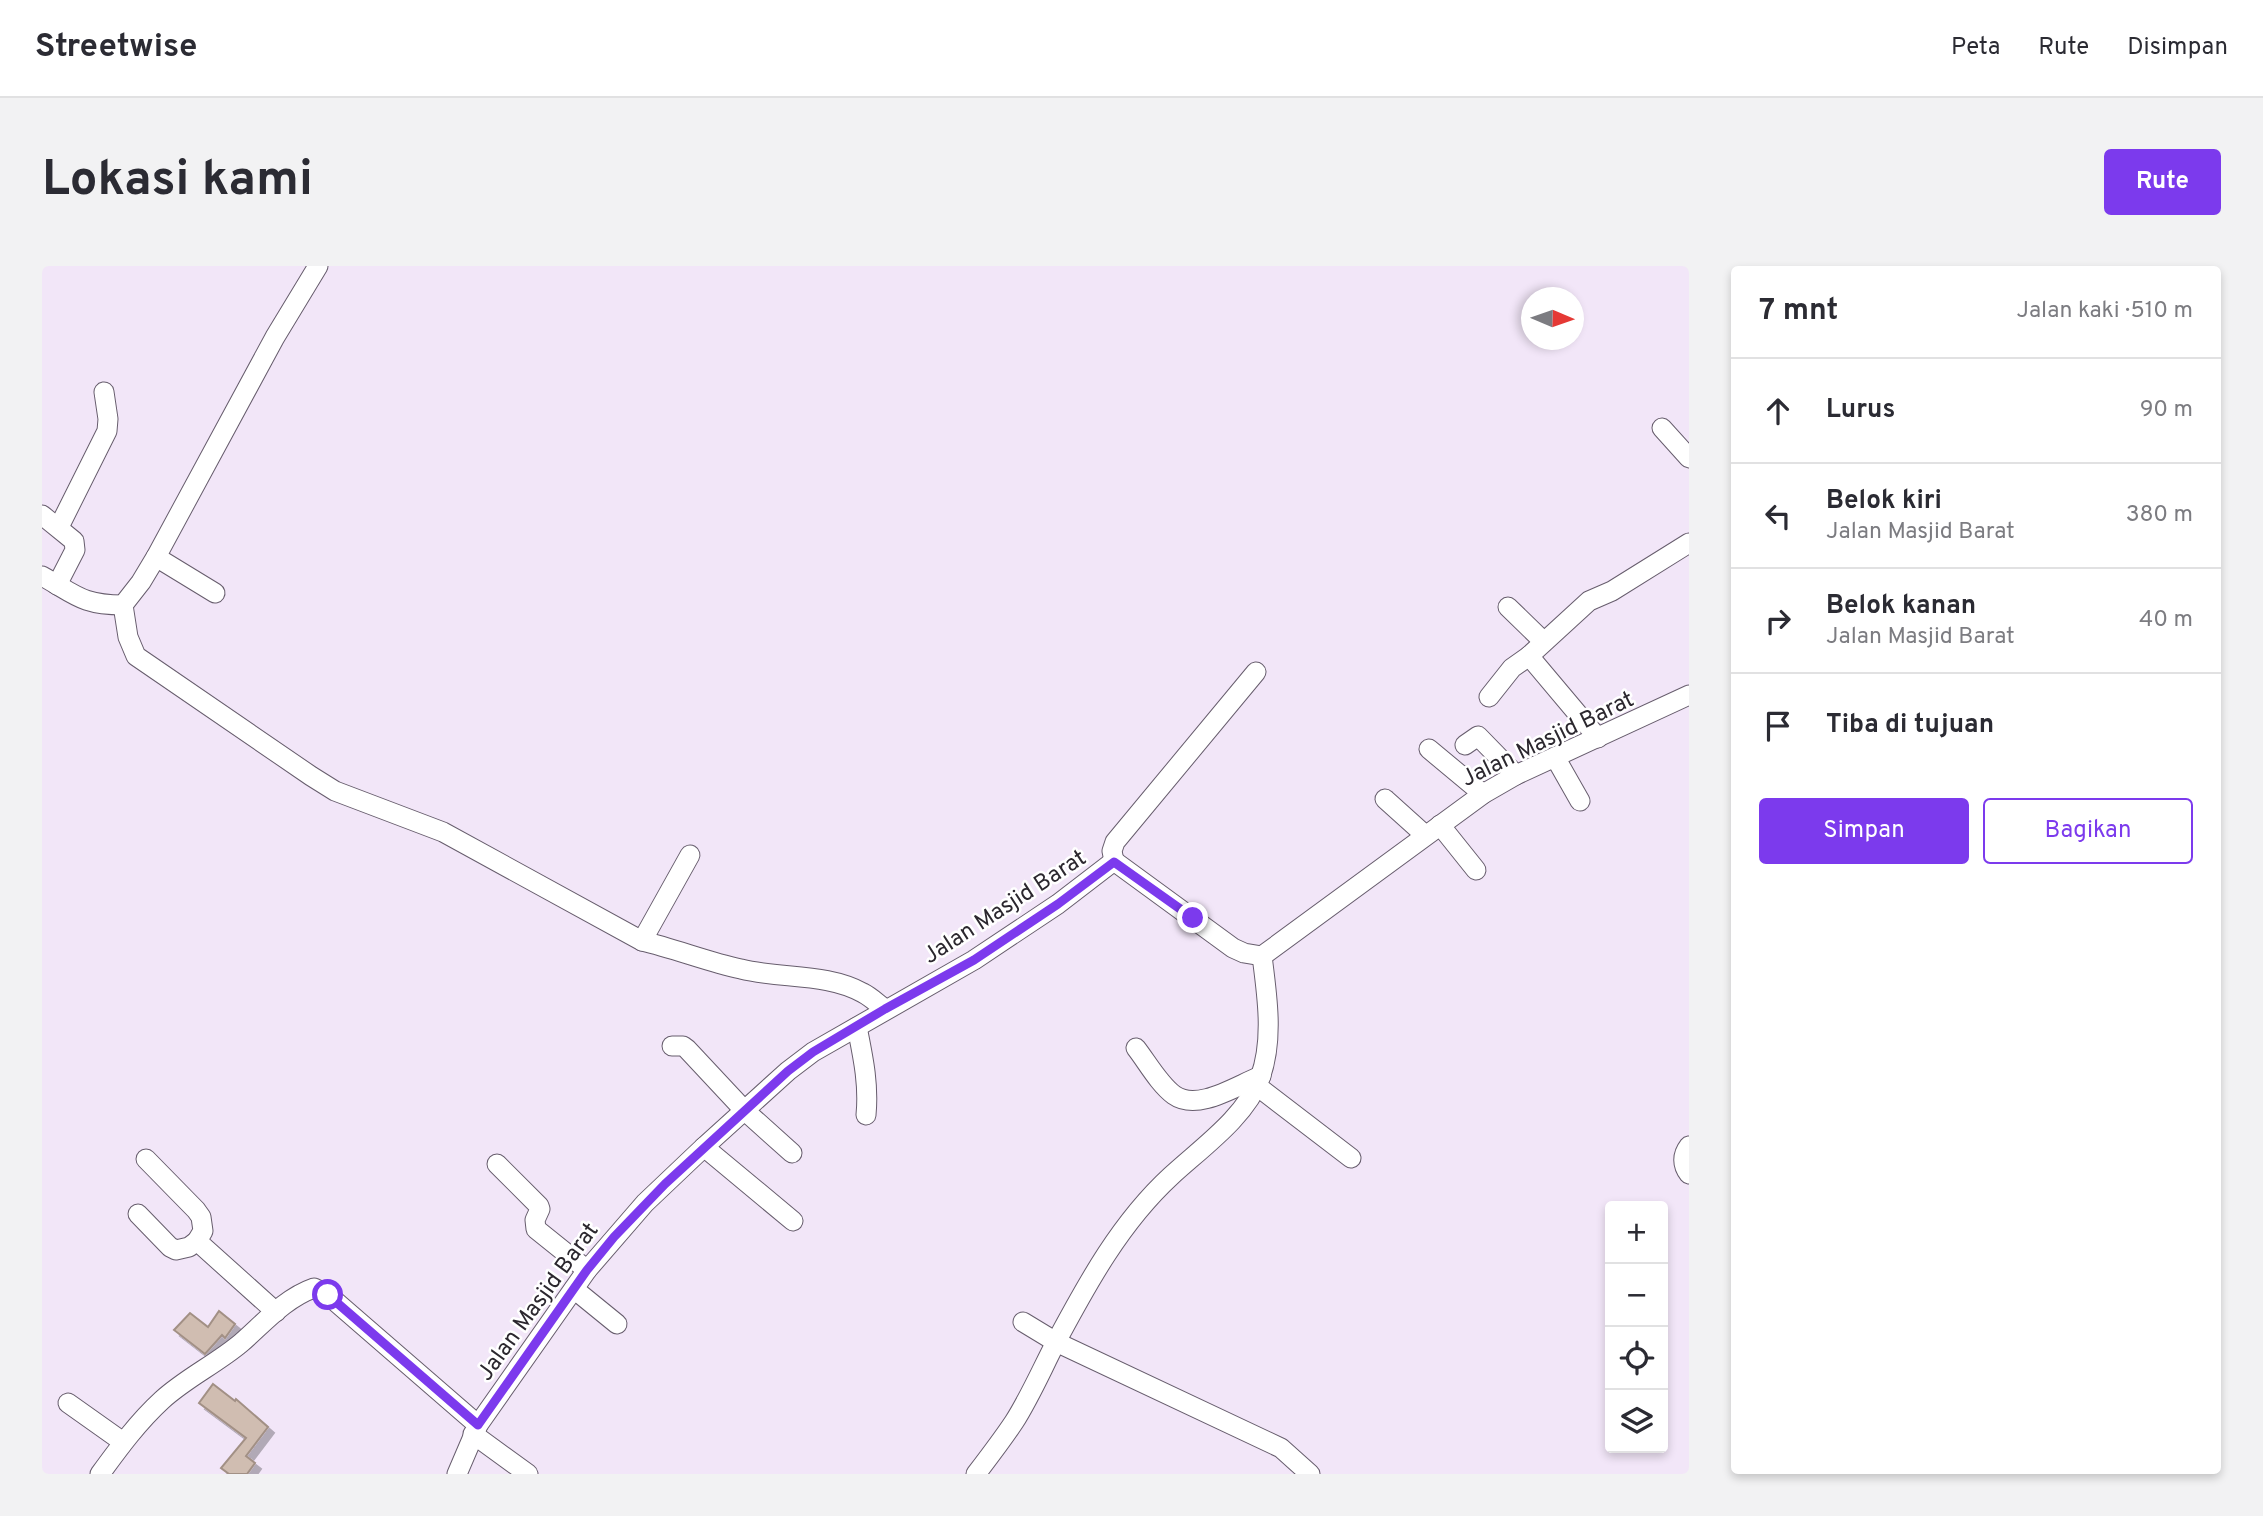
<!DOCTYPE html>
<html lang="id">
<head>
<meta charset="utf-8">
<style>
  :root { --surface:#fff; --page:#f2f2f3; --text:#2b2b33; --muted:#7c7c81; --line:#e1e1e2; --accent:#7c3aed }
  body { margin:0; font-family:Overpass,sans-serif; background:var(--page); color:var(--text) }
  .controls { position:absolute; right:21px; bottom:21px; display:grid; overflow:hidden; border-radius:7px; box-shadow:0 4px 10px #0003 }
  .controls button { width:63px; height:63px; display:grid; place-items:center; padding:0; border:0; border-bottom:2px solid var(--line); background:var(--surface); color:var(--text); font:35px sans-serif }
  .compass { position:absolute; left:1479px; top:21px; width:63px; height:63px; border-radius:50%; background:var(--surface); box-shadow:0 4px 10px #0003; rotate:92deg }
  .stop { position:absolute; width:21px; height:21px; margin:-16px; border:5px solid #7c3aed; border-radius:50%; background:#fff }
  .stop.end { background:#7c3aed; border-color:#fff; box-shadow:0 2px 7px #0008 }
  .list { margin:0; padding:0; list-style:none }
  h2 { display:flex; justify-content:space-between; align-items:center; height:91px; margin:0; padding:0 28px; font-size:30px }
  h2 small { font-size:23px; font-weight:400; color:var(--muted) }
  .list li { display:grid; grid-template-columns:46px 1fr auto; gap:21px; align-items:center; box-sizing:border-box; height:105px; padding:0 28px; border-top:2px solid var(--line) }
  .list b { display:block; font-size:26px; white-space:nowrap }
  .list p { margin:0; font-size:23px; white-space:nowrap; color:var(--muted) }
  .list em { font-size:23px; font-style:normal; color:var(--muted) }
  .actions { display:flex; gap:14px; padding:21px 28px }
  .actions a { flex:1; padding:16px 0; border:2px solid var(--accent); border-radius:7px; text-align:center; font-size:24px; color:var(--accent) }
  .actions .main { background:var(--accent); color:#fff }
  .icon { flex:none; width:38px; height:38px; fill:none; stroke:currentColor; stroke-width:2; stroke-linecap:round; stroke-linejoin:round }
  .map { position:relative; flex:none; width:1647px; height:1208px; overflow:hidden; border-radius:7px }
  header { display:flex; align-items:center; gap:42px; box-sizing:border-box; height:98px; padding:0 35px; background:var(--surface); border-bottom:2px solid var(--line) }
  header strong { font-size:33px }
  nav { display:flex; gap:38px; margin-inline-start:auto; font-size:24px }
  .intro { display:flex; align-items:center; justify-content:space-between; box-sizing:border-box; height:168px; padding:0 42px }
  h1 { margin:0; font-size:49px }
  .button { padding:18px 32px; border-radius:7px; background:var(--accent); color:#fff; font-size:24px; font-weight:700 }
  main { display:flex; gap:42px; padding:0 42px }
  aside { flex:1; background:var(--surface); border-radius:7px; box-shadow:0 4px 10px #0003 }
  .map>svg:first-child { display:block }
  .building { fill:#d0bdb1; stroke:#a29085; stroke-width:2; filter:url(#shadow) }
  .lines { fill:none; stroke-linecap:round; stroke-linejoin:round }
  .minor-casing { stroke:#675d6d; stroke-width:21 }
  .minor { stroke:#fff; stroke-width:19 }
  .route { stroke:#7c3aed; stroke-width:9 }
  .labels { text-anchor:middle; stroke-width:5; stroke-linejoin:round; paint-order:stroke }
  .street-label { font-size:23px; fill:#2b272e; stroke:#fff }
</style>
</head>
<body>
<header>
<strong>Streetwise</strong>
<nav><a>Peta</a><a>Rute</a><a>Disimpan</a></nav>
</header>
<div class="intro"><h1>Lokasi kami</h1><a class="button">Rute</a></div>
<main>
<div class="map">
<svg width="1647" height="1208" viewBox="0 0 1647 1208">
  <defs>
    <filter id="shadow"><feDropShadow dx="6" dy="6" stdDeviation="0" flood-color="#0004"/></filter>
  </defs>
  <rect width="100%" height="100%" fill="#f2e6f8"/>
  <g class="building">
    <path d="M177,1045L193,1058L183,1072L180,1069L163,1088L132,1064L148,1047L166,1061Z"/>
    <path d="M171,1118L193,1135L194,1133L226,1161L204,1190L213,1197L205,1208H187L179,1202L204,1172L157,1137Z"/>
  </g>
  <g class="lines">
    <g class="minor-casing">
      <g id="minor">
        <path d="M1620,162L1647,192"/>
        <path d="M0,249L32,275L33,284L15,319"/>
        <path d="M17,261L65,165L66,153L62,126"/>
        <path d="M114,291L173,327"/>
        <path d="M0,310C34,329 40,339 81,339L99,316L114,291L233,71L276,0"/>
        <path d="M81,339L86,371L94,390L269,510L293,525L401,566L600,675C634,683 666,696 699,703C739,713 785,707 821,727C829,731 836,738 843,743"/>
        <path d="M1466,341L1501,375"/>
        <path d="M1447,431L1470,402L1487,390"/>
        <path d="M1556,472L1487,390L1547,335L1570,325L1647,277"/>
        <path d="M1423,479L1436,470L1474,509"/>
        <path d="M1387,483L1441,528"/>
        <path d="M1513,491L1538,535"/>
        <path d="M1343,533L1383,569"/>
        <path d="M1398,559L1434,604"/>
        <path d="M1072,595L1070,585L1073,576L1214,406"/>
        <path d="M600,675L648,589"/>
        <path d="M815,761C821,791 827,818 824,849"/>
        <path d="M630,780H641L645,783L702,844L750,887"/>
        <path d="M1094,782C1105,796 1117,818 1132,829C1156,846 1195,819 1219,810"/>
        <path d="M1215,820L1309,892"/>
        <path d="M1647,880C1640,889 1640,899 1647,908"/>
        <path d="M662,881L751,955"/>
        <path d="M104,893L154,944L159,951L161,965L155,975L234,1046"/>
        <path d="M455,898L497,940L498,943L493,954L494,963L545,1004"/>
        <path d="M96,948L128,981L134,984L147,981L155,975"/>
        <path d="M532,1023L575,1058"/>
        <path d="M981,1056L1014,1076L1239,1182L1268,1208"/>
        <path d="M26,1137L81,1176"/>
        <path d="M431,1168L486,1208"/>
        <path d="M58,1208C77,1182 96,1156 120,1134C144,1112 174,1098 199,1077C221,1058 243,1032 272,1022L286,1029L436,1159"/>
        <path d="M415,1208L436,1159L545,1004L603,937L662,881L746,805L771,786L932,694L1016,638L1072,595L1191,682L1202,687L1220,690L1441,528L1474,509L1647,429"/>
        <path d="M934,1208C947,1191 960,1174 972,1156C988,1131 1000,1103 1014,1076C1046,1016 1079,956 1129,910C1158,883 1204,851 1218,812C1232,774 1225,729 1220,690"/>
      </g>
    </g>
    <use href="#minor" class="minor"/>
  </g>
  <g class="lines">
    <path class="route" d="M286,1029L436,1159L545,1004L572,971L623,918L746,805L771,786L843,743L932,694L1016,638L1072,596L1151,652"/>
  </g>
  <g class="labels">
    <g class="street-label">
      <text transform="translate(1505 472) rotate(-26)" y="8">Jalan Masjid Barat</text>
      <text transform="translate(962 640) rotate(-33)" y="8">Jalan Masjid Barat</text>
      <text transform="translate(495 1035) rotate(-54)" y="8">Jalan Masjid Barat</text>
    </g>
  </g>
</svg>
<div class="controls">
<button>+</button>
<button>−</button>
<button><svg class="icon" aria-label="locate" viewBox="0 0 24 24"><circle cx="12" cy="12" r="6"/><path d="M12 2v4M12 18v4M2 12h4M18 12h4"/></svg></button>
<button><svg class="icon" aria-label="layers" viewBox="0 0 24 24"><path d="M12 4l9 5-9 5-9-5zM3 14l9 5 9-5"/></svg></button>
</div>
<svg class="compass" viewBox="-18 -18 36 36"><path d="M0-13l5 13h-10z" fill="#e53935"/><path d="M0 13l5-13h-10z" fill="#7c7c81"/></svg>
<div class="stop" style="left:286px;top:1029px"></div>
<div class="stop end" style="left:1151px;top:652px"></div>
</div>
<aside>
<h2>7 mnt<small>Jalan kaki · 510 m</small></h2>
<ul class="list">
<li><svg class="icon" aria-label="ahead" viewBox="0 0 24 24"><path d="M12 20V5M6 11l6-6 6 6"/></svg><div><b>Lurus</b></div><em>90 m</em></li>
<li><svg class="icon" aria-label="left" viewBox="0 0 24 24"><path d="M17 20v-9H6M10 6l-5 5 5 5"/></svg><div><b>Belok kiri</b><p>Jalan Masjid Barat</p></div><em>380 m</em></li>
<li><svg class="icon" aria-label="right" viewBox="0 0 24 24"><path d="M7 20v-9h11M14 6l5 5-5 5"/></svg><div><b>Belok kanan</b><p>Jalan Masjid Barat</p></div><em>40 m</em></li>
<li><svg class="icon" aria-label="arrive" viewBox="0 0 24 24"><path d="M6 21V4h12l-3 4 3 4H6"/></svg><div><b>Tiba di tujuan</b></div></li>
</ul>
<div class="actions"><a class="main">Simpan</a><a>Bagikan</a></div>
</aside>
</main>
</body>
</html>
